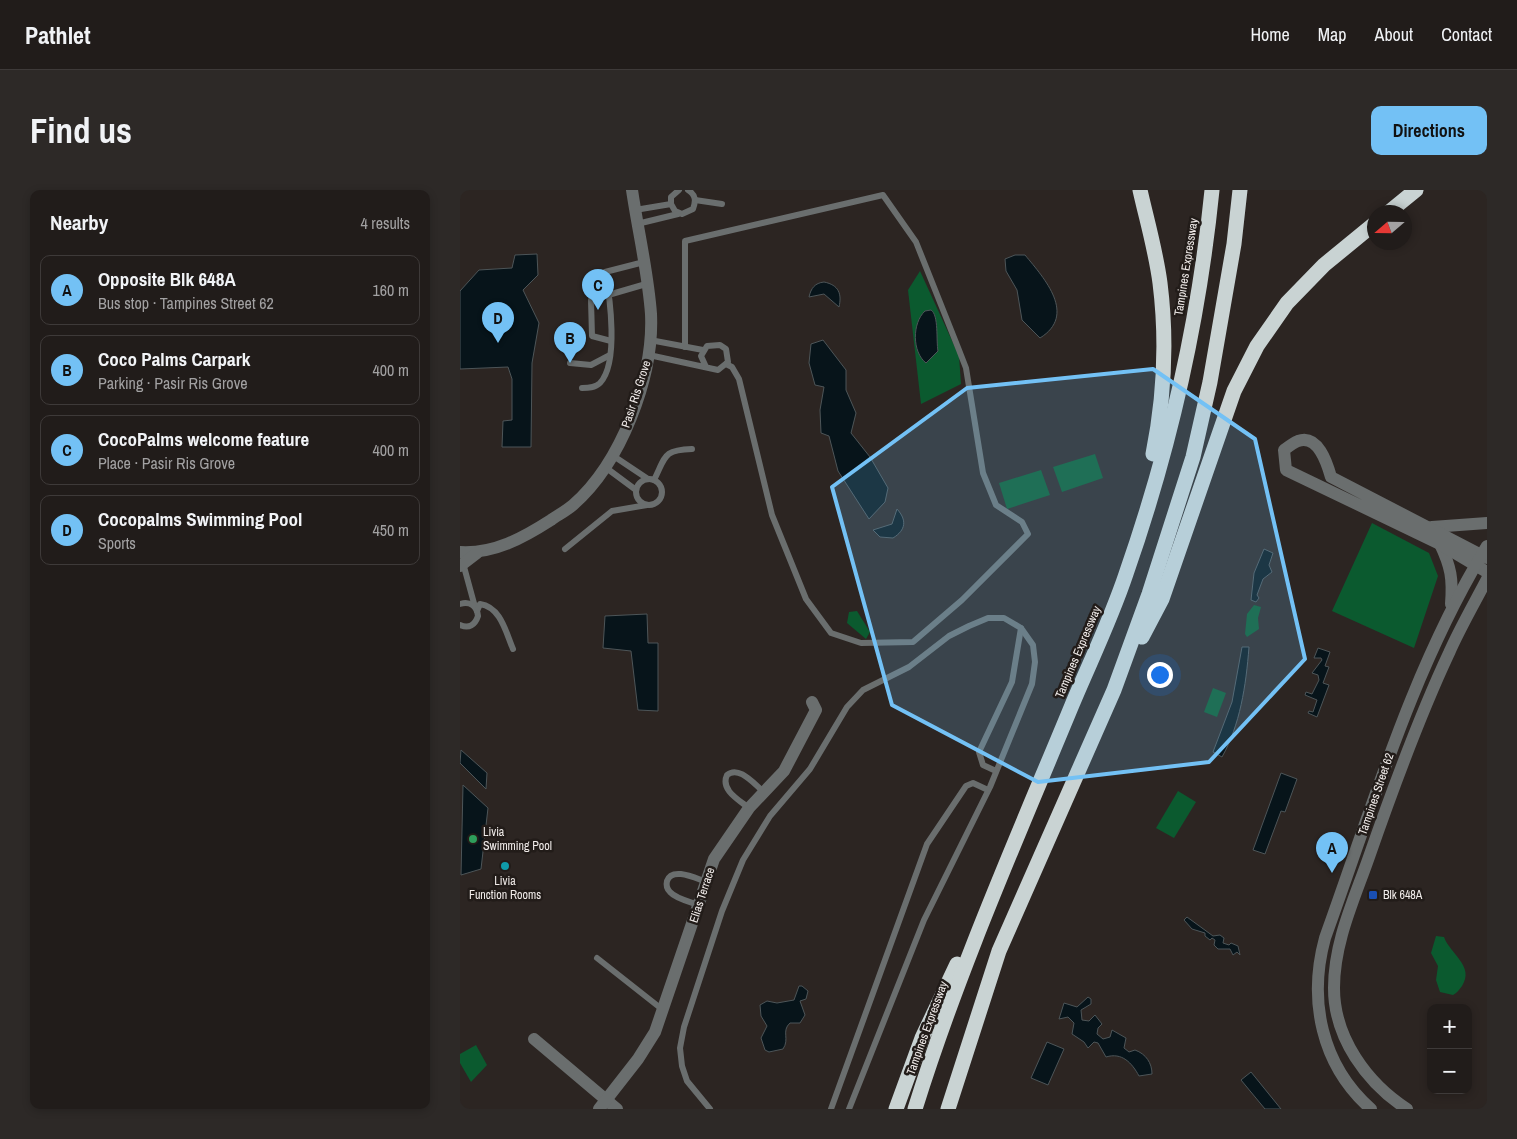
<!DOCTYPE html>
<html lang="en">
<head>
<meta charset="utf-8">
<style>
  :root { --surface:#211c1a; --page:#2d2927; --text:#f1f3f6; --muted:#a2a1a2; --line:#3e3a39; --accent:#73c1f5 }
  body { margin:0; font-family:"Archivo Narrow",sans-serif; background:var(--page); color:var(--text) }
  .controls { position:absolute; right:15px; bottom:15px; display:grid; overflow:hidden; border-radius:10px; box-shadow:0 2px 8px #0003 }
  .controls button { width:45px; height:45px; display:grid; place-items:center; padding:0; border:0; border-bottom:1px solid var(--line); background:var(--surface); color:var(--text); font:25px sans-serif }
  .compass { position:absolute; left:907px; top:15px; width:45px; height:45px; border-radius:50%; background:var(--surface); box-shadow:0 2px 8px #0003; rotate:250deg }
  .you { position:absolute; left:699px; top:484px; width:18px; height:18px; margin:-12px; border:4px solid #fff; border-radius:50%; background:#1a73e8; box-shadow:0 0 0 8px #1a73e833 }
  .badge { display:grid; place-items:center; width:32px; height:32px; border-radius:50%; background:var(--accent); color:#111; font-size:16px; font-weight:700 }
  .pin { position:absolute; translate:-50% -41px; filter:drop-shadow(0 1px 2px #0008) }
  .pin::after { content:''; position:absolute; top:26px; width:18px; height:15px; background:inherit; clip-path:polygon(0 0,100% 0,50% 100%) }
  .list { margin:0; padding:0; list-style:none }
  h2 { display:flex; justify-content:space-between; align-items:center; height:65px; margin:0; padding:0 20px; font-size:21px }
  h2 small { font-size:16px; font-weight:400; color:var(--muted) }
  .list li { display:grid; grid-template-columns:32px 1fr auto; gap:15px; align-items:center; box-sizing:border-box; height:70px; margin:0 10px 10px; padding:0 10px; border:1px solid var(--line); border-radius:10px }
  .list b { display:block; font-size:19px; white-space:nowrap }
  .list p { margin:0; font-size:16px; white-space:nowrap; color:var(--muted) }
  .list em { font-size:16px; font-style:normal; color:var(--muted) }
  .map { position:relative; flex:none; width:1027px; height:919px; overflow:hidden; border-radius:10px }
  header { display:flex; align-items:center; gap:30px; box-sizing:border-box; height:70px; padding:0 25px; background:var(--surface); border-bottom:1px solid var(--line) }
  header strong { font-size:24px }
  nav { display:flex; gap:28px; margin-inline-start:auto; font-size:18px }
  .intro { display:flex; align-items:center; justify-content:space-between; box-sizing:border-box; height:120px; padding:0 30px }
  h1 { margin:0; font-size:35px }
  .button { padding:12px 22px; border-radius:10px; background:var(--accent); color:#111; font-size:18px; font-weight:700 }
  main { display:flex; gap:30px; padding:0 30px }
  aside { flex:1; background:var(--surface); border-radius:10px; box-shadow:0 2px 8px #0003 }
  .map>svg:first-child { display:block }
  .green { fill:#0b5a2f }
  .water { fill:#07141a; stroke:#4d5558 }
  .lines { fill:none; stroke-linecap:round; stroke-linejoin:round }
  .service { stroke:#6a6e6e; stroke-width:6 }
  .minor { stroke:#6a6e6e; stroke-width:12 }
  .motorway { stroke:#c9d3d3; stroke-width:15 }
  .marked { fill:#73c1f5; fill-opacity:0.2; stroke:#73c1f5; stroke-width:4; stroke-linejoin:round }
  .leisure-dot { fill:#2e9e5b; stroke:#221c19; stroke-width:2 }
  .culture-dot { fill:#0f9aa8; stroke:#221c19; stroke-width:2 }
  .transit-dot { fill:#1a4fb4; stroke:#221c19; stroke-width:2 }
  .labels { text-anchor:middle; stroke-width:5; stroke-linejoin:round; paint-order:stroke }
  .street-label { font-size:12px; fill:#f1ecea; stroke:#221c19 }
  .poi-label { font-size:12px; fill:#f1ecea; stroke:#221c19; text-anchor:start }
</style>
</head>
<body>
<header>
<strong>Pathlet</strong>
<nav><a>Home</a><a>Map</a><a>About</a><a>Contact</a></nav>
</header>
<div class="intro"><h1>Find us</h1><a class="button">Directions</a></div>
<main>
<aside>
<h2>Nearby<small>4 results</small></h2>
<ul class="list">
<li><span class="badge">A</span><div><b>Opposite Blk 648A</b><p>Bus stop · Tampines Street 62</p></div><em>160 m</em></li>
<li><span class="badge">B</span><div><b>Coco Palms Carpark</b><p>Parking · Pasir Ris Grove</p></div><em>400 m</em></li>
<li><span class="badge">C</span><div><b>CocoPalms welcome feature</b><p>Place · Pasir Ris Grove</p></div><em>400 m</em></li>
<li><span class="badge">D</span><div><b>Cocopalms Swimming Pool</b><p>Sports</p></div><em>450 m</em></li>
</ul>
</aside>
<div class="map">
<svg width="1027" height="919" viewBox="0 0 1027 919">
  <rect width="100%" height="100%" fill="#2c2522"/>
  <g class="green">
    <path d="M460,81L499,166L501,194L461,214L448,100Z"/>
    <path d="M635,264L643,288L602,302L593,277Z"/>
    <path d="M581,280L590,305L547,319L539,293Z"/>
    <path d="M912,333L969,363L978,386L954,458L872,421Z"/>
    <path d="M794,415L801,417L798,428L799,439L787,447L785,444L787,424Z"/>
    <path d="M397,421L410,442L406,449L387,433L389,422Z"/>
    <path d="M753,498L766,503L757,527L744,522Z"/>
    <path d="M718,601L736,612L714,648L696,638Z"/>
    <path d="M976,746L984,747C990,764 1015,776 1002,796C999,800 997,803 993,805L980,802L976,790L978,776L971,763Z"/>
    <path d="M16,855L27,875L11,892L0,873V864Z"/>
  </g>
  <g class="water">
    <path d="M77,64L78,85L63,100L79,133L72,173L71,257H42L43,231L52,230V189L48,177L0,179V101L19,80L52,78L55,65Z"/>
    <path d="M555,65H565C585,89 617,125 580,148L562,130L557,100L546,81L545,69Z"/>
    <path d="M364,92C379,95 382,104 379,117L364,104L349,107C351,98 355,93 364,92Z"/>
    <path d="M471,120C479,125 476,151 478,161L466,173C452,162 452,133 465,121Z"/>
    <path d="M363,150L386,180V200L396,223L391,243L410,267L428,298L425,312L409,329L378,281L369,246L361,243L360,220L364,197L355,195L349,173L351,154Z"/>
    <path d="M437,319C447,330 446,340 433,348L420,347L413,340L432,334Z"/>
    <path d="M804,359L813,363L809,375L812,382L803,389L797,405L799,408L796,412L791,410L794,383Z"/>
    <path d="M187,424L188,453H198V521L178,520L171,461L143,458L145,426Z"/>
    <path d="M782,457H789C786,496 780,535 762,567L753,562L772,512Z"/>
    <path d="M858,458L870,462L865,476L869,477L863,493L869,495L857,527L848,523L849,521L853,522L857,510L845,505L846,502L852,504L859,490L858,485L852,483L862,470L861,468H854Z"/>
    <path d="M1,560L27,583L26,599L0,573Z"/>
    <path d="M821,583L837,589L825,622L821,621L805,664L793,660Z"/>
    <path d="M3,595L28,618L21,679L1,685Z"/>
    <path d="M727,727L753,746L760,745L764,748L763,753L769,755L771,753L778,756L780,765L777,762L773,765L770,759H758L754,755L755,750L752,748L750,750L745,746V743L732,739L724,730Z"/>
    <path d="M339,796H342L348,801L346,809L340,811L345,825L340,833H330C321,841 330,849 323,859L309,862L305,860L301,848L307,836L301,826L300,815L307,811L317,813L334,810Z"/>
    <path d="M628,807L631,809V814L621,820L622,830L629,831L635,825L642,834L638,838L637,844L643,849L650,847L652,840L666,848L664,858L669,862L675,860C686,864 692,873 692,884L679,886C672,873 662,862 646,867L638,853L634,852L628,858L624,852L612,844L614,833L608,827L599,829L604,813L617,817Z"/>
    <path d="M587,852L604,859L588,895L571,888Z"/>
    <path d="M791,882L821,919H805L781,890Z"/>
  </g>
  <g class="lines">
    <g class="service">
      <path d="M219,0L211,7V14L215,21L222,24L233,19C236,11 236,5 228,0"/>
      <path d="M235,10L262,14"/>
      <path d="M175,20L211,14"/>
      <path d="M177,34L218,24"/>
      <path d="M190,150L243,160"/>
      <path d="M151,151L132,146L131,110L186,94"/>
      <path d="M225,157V51L423,5L456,52L499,160L506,178L523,283L536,315L562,332L568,344L502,410L453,452L401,453L371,443L346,409L312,325L279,189L272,177L266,174"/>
      <path d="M189,165L258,180L268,172L266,159L260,155L247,156L241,166L246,177"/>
      <path d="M110,173L131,175L150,165"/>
      <path d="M122,198C128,198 135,198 140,193C159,173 150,107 145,82L184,72"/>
      <path d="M152,265L188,289"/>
      <path d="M145,277L176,300"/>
      <circle cx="189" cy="302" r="13"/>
      <path d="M194,290C206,266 203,260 232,259"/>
      <path d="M105,359L152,321L187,315"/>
      <path d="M3,373L15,417"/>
      <path d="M0,414C10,411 17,416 18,426C15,435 9,439 0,435"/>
      <path d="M17,421L20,414C41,417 46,443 53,459"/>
      <path d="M536,581L523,575L519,562L552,492L561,438"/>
      <path d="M289,618C279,610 260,600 267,585C279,575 294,594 304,602"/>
      <path d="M239,715C231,712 216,709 210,702C207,699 206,695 207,691C212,676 237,689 247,692"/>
      <path d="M137,768L203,820"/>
      <path d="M250,919L227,891L222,876L220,858L224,837L262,721L283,670L310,626L350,579L387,517L403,500L449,477L489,446L509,436L528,428H544L561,438L573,455L575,472L572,494L530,597L464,730L389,919"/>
      <path d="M371,919L467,654L506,596L513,593L528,600"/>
    </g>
    <g class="minor">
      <path d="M972,337L1027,333"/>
      <path d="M980,354C991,377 993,389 991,414"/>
      <path d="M0,362C34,364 63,348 91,330C98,325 106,321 113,315C161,273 194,187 191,124C188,82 178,41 172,0"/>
      <path d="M1027,368L871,287C867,273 858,244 838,251C833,253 828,257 824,260L826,280L980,354L1027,382"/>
      <path d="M0,376L17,363"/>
      <path d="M74,849L157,919"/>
      <path d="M139,919L178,869L195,842L254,669L289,618L324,581L356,520L352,512"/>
      <path d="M911,919C861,875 848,810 865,748C913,615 953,477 1027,356"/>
      <path d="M947,919C907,893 874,848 874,798C874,752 894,710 909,667C933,598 958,529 989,463C1000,438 1014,414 1027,389"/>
    </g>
    <g class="motorway">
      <path d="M680,0C687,31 696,62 700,93C707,149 704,209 693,264"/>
      <path d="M929,22L956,0"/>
      <path d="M682,447L702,409L774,201L797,156L827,113L864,75L914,34"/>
      <path d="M436,919L462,848L497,774"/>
      <path d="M455,919C498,781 557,648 612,515C630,472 651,429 666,384C709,261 739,130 752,0"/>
      <path d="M488,919L539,761L654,500L689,404L733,267L750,192L774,54L780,0"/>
    </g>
  </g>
  <path class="marked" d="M693,179L795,249L845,469L749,572L578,592L432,515L372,297L507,198Z"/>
  <circle class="leisure-dot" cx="13" cy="649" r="5"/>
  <circle class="culture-dot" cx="45" cy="676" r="5"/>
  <rect class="transit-dot" x="908" y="700" width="10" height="10" rx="2.5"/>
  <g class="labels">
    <g class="street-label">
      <text transform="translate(726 77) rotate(-81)" y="4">Tampines Expressway</text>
      <text transform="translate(176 204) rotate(-72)" y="4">Pasir Ris Grove</text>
      <text transform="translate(618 462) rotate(-67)" y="4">Tampines Expressway</text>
      <text transform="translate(916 604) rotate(-71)" y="4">Tampines Street 62</text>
      <text transform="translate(242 705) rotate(-72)" y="4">Elias Terrace</text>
      <text transform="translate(467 838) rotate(-70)" y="4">Tampines Expressway</text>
    </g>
    <g class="poi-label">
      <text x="23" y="646">Livia<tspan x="23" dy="14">Swimming Pool</tspan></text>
      <text x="45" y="695" text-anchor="middle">Livia<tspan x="45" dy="14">Function Rooms</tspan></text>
      <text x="923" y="709">Blk 648A</text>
    </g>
  </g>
</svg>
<div class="controls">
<button>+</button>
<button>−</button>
</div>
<svg class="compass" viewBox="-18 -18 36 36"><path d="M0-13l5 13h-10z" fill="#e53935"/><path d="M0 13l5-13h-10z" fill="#a2a1a2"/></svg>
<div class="you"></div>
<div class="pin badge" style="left:872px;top:683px">A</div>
<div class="pin badge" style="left:110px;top:173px">B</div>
<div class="pin badge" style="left:138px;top:120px">C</div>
<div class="pin badge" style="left:38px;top:153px">D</div>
</div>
</main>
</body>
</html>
